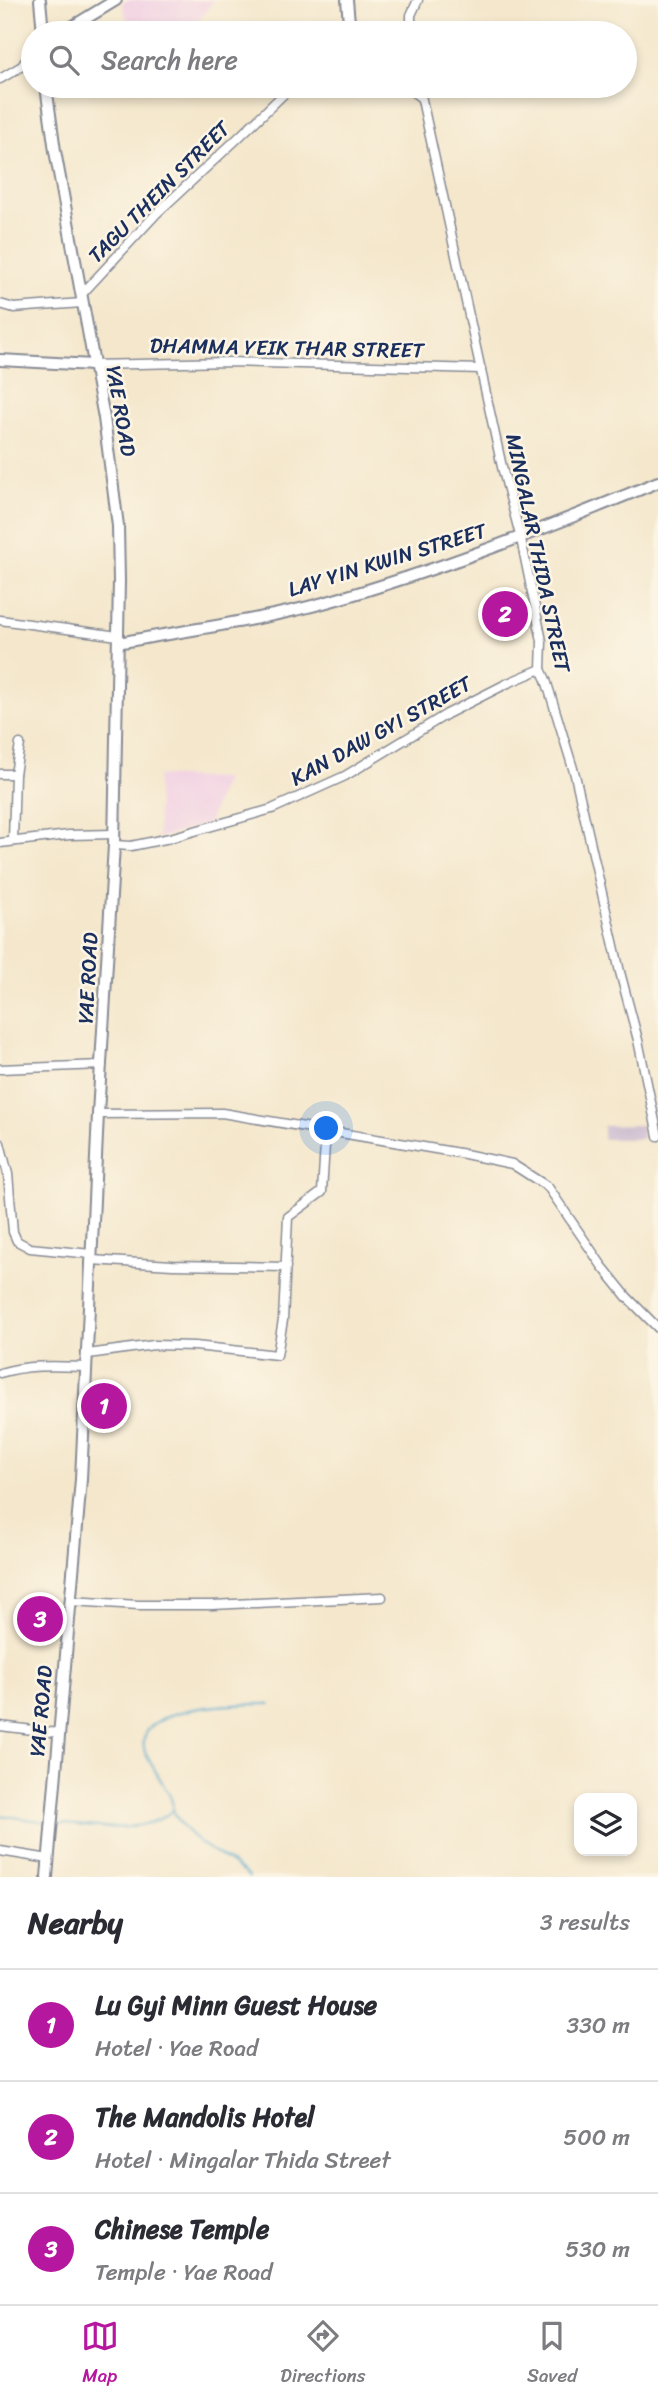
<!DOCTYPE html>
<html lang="en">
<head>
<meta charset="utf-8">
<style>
  :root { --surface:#fff; --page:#f2f2f3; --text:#2b2b33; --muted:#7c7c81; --line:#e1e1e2; --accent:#b5179e }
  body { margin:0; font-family:Sriracha,sans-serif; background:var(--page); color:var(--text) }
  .controls { position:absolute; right:21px; bottom:21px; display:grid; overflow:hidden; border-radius:14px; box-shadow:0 4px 10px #0003 }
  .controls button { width:63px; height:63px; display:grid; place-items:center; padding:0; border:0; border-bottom:2px solid var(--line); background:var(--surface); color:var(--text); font:35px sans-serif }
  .you { position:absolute; left:327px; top:1129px; width:24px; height:24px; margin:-18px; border:5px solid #fff; border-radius:50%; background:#1a73e8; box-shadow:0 0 0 10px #1a73e833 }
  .badge { display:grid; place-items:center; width:46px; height:46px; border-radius:50%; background:var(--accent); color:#fff; font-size:23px; font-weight:700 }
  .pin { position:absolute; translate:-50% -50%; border:4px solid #fff; box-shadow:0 2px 7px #0006 }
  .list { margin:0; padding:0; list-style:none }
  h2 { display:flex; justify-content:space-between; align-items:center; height:91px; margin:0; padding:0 28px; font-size:30px }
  h2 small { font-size:23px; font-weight:400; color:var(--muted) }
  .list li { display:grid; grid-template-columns:46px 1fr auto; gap:21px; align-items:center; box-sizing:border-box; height:112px; padding:0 28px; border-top:2px solid var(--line) }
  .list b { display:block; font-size:26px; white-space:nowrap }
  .list p { margin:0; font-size:23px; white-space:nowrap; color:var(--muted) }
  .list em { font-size:23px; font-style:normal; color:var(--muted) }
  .icon { flex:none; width:38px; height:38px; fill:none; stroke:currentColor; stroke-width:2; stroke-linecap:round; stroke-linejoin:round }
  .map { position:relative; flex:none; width:658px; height:1877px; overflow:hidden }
  .search { position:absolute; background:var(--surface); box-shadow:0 4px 10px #0003; left:21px; right:21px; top:21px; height:77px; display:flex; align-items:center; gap:18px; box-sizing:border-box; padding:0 24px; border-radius:38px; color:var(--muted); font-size:26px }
  .sheet { height:427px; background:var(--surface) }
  nav { display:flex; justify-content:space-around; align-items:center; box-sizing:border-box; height:98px; border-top:2px solid var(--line); background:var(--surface); font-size:19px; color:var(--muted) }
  nav a { display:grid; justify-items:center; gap:4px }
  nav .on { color:var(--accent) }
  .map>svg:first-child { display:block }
  .built { fill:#f1d0e3 }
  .industrial { fill:#cebed1 }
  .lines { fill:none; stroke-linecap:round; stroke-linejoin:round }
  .stream { stroke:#51a6cd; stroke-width:2 }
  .minor-casing { stroke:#888b95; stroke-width:11 }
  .tertiary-casing { stroke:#888b95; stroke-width:14 }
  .minor { stroke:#fff; stroke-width:8 }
  .tertiary { stroke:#fff; stroke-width:10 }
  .labels { text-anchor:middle; stroke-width:5; stroke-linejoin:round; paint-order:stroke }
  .street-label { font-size:21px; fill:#1b2f5e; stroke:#fcf5e5 }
</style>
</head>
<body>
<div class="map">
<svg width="658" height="1877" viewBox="0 0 658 1877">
  <rect width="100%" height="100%" fill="#fcf5e5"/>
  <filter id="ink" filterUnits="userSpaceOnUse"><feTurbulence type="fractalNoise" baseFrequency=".0143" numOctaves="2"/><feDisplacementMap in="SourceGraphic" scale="14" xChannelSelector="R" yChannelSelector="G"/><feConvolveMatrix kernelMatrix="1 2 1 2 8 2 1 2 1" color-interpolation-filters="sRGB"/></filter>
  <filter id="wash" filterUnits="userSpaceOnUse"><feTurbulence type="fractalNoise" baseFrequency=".00686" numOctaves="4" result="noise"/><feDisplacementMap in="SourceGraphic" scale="28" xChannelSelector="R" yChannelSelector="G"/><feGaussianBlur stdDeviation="1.57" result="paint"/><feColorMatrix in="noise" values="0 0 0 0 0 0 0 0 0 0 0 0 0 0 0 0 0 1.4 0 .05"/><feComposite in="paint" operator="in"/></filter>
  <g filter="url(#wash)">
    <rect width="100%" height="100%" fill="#f4e7cc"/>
    <g class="built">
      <path d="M127,0H214L196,24L176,33H131L122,3Z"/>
      <path d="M157,776L225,779L208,824L158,838Z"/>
    </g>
    <path class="industrial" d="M641,1125L642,1139H603V1126Z"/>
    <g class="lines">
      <g class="stream">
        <path d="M0,1815L46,1822"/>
        <path d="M55,1823C92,1826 142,1836 172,1811"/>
        <path d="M249,1877C224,1855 188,1843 174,1812C172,1807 173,1802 170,1796L146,1755C125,1703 242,1704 270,1704"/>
      </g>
    </g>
  </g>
  <g filter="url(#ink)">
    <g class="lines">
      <g class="minor-casing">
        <g id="minor">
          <path d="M411,33V15L418,0"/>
          <path d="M0,79L22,66L33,49"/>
          <path d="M405,86L420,97"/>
          <path d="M419,86L502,467L521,539L542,641L541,669L546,680L575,775L620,972L638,1040L658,1136"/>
          <path d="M81,295L157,213L237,139L292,86"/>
          <path d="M0,304L14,308L82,303"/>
          <path d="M93,365L229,362L481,369"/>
          <path d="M0,620L118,636"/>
          <path d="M0,774H15"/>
          <path d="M13,841L15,774L20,744"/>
          <path d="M0,843L69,835L114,834"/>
          <path d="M114,845L131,846L170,838L272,809L345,776L447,714L508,683L541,669"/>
          <path d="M0,1069L102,1065"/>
          <path d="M98,1114L222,1113L465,1154L512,1164L548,1187L602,1266L627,1297L658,1328"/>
          <path d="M0,1143L8,1174L13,1232L17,1241L30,1248L91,1254"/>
          <path d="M91,1260L172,1265L286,1267"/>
          <path d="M88,1354L154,1345L195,1346L277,1355L283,1320L288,1217L322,1192L326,1129"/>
          <path d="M0,1373C29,1364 57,1366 87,1367"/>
          <path d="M70,1601L139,1605H212L382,1597"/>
          <path d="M0,1726L58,1733"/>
          <path d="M0,1851L49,1859"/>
        </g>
      </g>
      <g class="tertiary-casing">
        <g id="tertiary">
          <path d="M40,0L43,33"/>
          <path d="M347,0L350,33"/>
          <path d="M62,33L116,0"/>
          <path d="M46,86L55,151L104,418L118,526L119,581L114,845L98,1114L81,1479L47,1877"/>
          <path d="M0,360L93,365"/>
          <path d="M118,643C187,630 259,621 327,602C440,570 549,527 658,482"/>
        </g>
      </g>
      <use href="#minor" class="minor"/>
      <use href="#tertiary" class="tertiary"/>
    </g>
  </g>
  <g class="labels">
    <g class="street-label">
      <text transform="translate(159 192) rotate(-45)" y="7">TAGU THEIN STREET</text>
      <text transform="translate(287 348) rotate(1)" y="7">DHAMMA YEIK THAR STREET</text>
      <text transform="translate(121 411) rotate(80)" y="7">YAE ROAD</text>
      <text transform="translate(538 553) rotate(78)" y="7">MINGALAR THIDA STREET</text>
      <text transform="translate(387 560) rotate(-17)" y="7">LAY YIN KWIN STREET</text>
      <text transform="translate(381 731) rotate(-29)" y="7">KAN DAW GYI STREET</text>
      <text transform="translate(88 978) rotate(-87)" y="7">YAE ROAD</text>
      <text transform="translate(41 1711) rotate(-85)" y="7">YAE ROAD</text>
    </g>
  </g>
</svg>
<div class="controls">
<button><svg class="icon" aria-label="layers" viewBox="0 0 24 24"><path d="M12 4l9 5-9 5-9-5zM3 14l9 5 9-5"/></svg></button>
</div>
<div class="you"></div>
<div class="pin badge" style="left:104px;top:1406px">1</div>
<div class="pin badge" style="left:505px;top:614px">2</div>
<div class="pin badge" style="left:40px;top:1619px">3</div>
<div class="search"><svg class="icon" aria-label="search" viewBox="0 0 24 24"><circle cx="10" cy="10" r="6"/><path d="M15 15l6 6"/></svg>Search here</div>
</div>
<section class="sheet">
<h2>Nearby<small>3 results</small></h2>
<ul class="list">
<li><span class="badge">1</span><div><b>Lu Gyi Minn Guest House</b><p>Hotel · Yae Road</p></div><em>330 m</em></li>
<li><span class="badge">2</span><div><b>The Mandolis Hotel</b><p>Hotel · Mingalar Thida Street</p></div><em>500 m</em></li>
<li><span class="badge">3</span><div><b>Chinese Temple</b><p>Temple · Yae Road</p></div><em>530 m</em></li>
</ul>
</section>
<nav>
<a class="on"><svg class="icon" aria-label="map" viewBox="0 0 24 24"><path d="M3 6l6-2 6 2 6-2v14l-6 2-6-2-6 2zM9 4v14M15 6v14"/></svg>Map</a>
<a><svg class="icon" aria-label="directions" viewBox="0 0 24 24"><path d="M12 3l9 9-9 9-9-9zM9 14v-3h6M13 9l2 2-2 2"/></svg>Directions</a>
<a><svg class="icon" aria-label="saved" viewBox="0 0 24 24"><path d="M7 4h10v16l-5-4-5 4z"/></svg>Saved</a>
</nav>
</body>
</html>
